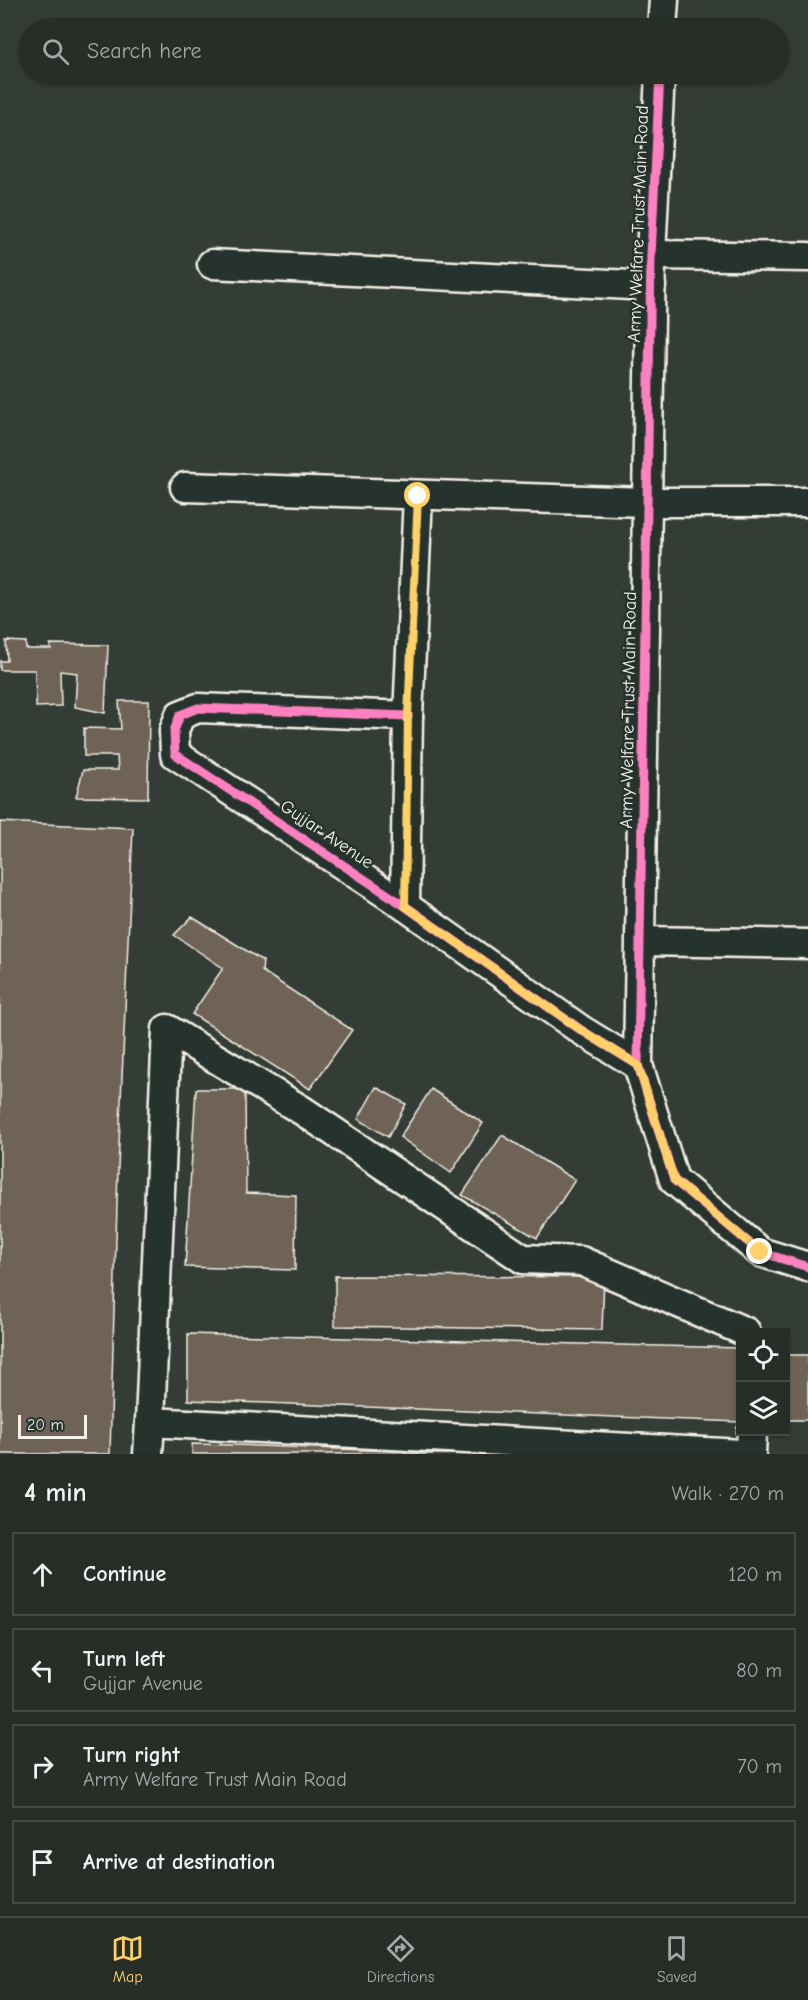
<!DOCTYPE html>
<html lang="en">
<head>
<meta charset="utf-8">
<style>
  :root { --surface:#272e28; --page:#333a34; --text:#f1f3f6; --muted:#a4a8a8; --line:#434a45; --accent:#ffd166 }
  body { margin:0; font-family:"Comic Neue",sans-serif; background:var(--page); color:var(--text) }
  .controls { position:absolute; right:18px; bottom:18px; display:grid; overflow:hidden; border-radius:0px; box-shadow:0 2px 4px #0004 }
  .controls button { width:54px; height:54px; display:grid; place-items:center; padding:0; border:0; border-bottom:2px solid var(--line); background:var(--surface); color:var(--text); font:30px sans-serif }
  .scale { position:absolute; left:18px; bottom:15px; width:69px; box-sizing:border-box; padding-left:6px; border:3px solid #f4f1e8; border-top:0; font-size:16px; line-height:21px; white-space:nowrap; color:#f4f1e8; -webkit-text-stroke:4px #26332d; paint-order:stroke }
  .stop { position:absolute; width:18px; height:18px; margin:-14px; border:4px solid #ffd166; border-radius:50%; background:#fff }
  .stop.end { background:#ffd166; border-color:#fff; box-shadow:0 2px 6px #0008 }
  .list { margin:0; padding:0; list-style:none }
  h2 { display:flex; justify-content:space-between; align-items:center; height:78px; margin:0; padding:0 24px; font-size:26px }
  h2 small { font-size:20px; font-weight:400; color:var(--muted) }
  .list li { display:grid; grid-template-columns:39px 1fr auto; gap:18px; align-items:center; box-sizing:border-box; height:84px; margin:0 12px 12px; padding:0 12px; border:2px solid var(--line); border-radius:0px }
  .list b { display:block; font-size:22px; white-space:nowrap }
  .list p { margin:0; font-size:20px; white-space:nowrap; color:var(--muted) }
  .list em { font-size:20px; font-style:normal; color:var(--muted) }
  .icon { flex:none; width:33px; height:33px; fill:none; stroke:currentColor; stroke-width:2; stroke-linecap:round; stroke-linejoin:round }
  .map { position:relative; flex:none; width:808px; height:1454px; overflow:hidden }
  .search { position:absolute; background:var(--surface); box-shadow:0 2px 4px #0004; left:18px; right:18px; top:18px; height:66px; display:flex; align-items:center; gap:15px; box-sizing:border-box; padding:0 21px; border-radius:33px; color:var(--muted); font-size:22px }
  .sheet { height:462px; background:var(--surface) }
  nav { display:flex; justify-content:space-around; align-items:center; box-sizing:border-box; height:84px; border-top:2px solid var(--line); background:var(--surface); font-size:16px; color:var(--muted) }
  nav a { display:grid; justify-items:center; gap:3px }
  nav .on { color:var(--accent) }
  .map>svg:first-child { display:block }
  .building { fill:#6e6357; stroke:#f4f1e8; stroke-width:1.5 }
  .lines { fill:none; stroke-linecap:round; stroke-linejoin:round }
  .minor-casing { stroke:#f4f1e8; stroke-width:33 }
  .minor { stroke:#26332d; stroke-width:28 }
  .cycleway-casing { stroke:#26332d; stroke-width:13 }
  .cycleway { stroke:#ff80c0; stroke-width:9 }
  .route { stroke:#ffd166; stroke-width:8 }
  .labels { text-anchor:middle; stroke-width:5; stroke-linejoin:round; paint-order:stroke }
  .street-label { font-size:18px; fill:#f4f1e8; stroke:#26332d }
</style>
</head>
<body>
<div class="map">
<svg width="808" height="1454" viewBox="0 0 808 1454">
  <rect width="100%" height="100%" fill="#343d35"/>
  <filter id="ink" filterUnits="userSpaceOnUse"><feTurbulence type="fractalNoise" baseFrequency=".0167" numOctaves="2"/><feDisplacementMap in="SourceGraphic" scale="12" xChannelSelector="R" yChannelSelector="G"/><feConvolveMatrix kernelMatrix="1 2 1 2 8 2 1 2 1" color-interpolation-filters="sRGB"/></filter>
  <g filter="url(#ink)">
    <g class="building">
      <path d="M6,641L26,642V649H51L50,644L108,645L105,713L75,707L77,673L60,671L61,706L36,707L35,670H0V661H7Z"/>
      <path d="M119,701H149L148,798L76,797L83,770H118L117,756H84V728L121,729Z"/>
      <path d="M0,822L133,828L118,1168L110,1454H0Z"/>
      <path d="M192,917L263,961L262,971L352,1030L310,1089L192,1014L223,968L174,935Z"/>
      <path d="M376,1087L406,1104L388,1137L358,1119Z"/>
      <path d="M196,1089H245L246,1193L296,1195L295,1270L185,1267Z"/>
      <path d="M431,1089L483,1123L451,1173L400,1137Z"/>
      <path d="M502,1135L575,1180L537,1238L462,1195Z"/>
      <path d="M335,1276L604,1277L602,1330L335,1326Z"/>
      <path d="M188,1334L740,1348V1422L188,1400Z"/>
      <path d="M787,1355H808V1420H786Z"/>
      <path d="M192,1444L237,1445L473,1454H192Z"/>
    </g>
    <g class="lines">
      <g class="minor-casing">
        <g id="minor">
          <path d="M662,28L664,0"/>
          <path d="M660,74L651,255L638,1065L674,1180L760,1252L808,1267"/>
          <path d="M651,255L808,257"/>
          <path d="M212,264L651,286"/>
          <path d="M185,487L647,502H808"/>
          <path d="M408,716L198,708L180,715L174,731L175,754L405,906L581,1030L638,1065"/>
          <path d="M405,906L408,716L418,496"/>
          <path d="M642,941L808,944"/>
          <path d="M150,1422L167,1029L303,1111L523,1259L581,1261L746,1332"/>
          <path d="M148,1454L150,1422L742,1454"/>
          <path d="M751,1454L752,1432"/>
        </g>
      </g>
      <use href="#minor" class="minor"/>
      <g class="cycleway-casing">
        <g id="cycleway">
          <path d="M660,74L651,255L638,1065L674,1180L760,1252L808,1267"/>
          <path d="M408,716L198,708L180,715L174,731L175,754L405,906L581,1030L638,1065"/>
        </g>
      </g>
      <use href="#cycleway" class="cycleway"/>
    </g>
  </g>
  <g class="lines" filter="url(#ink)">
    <path class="route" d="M418,496L408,716L405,906L581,1030L638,1065L674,1180L760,1252"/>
  </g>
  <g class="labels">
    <g class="street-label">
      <text transform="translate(638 224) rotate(-88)" y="6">Army Welfare Trust Main Road</text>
      <text transform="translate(628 710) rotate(-89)" y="6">Army Welfare Trust Main Road</text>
      <text transform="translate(327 834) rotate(34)" y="6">Gujjar Avenue</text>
    </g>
  </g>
</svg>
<div class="controls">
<button><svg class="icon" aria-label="locate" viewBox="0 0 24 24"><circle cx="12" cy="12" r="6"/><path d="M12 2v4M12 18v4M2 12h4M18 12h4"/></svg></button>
<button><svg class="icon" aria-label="layers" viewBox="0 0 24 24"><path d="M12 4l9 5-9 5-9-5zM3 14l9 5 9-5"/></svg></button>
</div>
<div class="scale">20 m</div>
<div class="stop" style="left:418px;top:496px"></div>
<div class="stop end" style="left:760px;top:1252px"></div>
<div class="search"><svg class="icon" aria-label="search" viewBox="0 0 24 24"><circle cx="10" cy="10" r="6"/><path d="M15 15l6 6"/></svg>Search here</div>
</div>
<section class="sheet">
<h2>4 min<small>Walk · 270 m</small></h2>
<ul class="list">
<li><svg class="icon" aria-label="ahead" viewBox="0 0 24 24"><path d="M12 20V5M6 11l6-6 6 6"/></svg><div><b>Continue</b></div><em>120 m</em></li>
<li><svg class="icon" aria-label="left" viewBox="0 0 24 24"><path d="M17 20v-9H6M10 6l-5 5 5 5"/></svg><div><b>Turn left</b><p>Gujjar Avenue</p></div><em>80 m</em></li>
<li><svg class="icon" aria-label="right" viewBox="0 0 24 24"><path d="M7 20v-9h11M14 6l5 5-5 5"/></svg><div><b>Turn right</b><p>Army Welfare Trust Main Road</p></div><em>70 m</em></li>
<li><svg class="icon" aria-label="arrive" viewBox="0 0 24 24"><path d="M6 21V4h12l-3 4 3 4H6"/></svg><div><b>Arrive at destination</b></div></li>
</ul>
</section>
<nav>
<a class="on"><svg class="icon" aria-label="map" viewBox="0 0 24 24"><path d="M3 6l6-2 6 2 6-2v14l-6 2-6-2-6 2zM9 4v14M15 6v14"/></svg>Map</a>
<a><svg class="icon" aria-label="directions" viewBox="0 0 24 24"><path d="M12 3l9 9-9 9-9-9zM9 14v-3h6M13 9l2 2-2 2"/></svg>Directions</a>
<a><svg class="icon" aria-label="saved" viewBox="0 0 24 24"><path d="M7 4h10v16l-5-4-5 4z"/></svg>Saved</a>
</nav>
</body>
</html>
